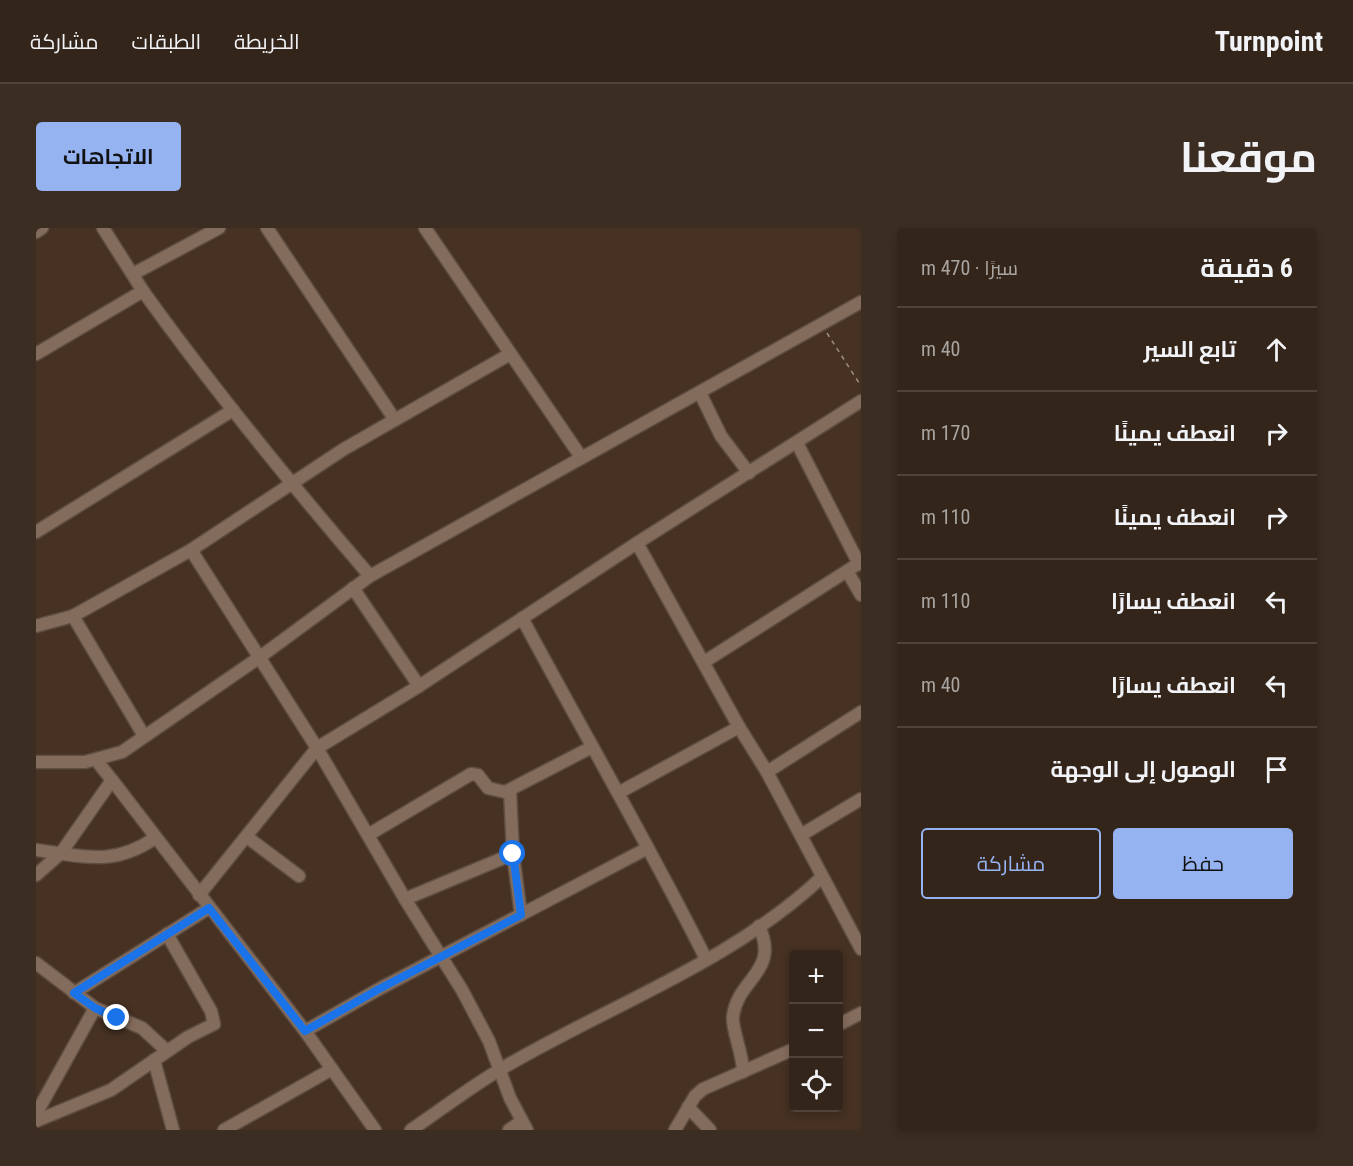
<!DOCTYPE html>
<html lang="ar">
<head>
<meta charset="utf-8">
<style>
  :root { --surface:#34251a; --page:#3c2d23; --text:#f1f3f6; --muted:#a9a5a2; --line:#4e4239; --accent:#95b2f1 }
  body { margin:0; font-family:"Roboto Condensed",Cairo,sans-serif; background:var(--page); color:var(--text); direction:rtl }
  .controls { position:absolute; right:18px; bottom:18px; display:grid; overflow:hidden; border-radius:6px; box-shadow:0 3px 9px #0003 }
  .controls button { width:54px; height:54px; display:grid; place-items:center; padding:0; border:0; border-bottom:2px solid var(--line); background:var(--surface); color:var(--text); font:30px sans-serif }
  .stop { position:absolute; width:18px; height:18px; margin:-14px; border:4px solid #1a73e8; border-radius:50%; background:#fff }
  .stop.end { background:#1a73e8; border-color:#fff; box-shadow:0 2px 6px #0008 }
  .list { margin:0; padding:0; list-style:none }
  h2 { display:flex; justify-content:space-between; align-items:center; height:78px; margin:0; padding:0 24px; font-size:26px }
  h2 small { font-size:20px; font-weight:400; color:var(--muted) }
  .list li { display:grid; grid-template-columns:39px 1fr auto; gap:18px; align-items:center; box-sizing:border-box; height:84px; padding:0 24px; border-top:2px solid var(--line) }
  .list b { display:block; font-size:22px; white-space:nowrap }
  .list em { font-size:20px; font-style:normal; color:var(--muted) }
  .actions { display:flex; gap:12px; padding:18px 24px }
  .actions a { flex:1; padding:14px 0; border:2px solid var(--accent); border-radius:6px; text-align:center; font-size:21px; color:var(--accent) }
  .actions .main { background:var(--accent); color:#111 }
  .icon { flex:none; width:33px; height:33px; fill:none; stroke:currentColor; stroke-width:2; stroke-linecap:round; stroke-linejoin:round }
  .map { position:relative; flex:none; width:825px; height:902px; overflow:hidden; direction:ltr; border-radius:6px }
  header { display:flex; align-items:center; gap:36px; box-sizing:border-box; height:84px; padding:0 30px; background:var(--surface); border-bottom:2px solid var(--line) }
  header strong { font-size:28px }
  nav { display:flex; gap:33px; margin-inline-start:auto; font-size:21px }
  .intro { display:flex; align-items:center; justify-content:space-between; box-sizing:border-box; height:144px; padding:0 36px }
  h1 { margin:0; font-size:42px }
  .button { padding:15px 27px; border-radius:6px; background:var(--accent); color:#111; font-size:21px; font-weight:700 }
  main { display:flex; gap:36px; padding:0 36px }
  aside { flex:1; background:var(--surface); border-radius:6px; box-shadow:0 3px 9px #0003 }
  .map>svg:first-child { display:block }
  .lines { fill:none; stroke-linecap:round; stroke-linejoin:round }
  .minor-casing { stroke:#5e4d41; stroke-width:15 }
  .path { stroke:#a09084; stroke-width:1.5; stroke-dasharray:4.5 4.5; stroke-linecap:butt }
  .minor { stroke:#846c5d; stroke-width:12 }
  .route { stroke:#1a73e8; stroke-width:8 }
</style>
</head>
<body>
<header>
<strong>Turnpoint</strong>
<nav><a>الخريطة</a><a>الطبقات</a><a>مشاركة</a></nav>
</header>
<div class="intro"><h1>موقعنا</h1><a class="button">الاتجاهات</a></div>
<main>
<aside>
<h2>6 دقيقة<small>سيرًا · 470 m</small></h2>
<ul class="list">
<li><svg class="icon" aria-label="ahead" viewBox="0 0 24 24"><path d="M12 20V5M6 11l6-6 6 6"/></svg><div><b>تابع السير</b></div><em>40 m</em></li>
<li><svg class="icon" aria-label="right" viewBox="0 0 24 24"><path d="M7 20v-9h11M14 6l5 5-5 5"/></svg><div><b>انعطف يمينًا</b></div><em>170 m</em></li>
<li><svg class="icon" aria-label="right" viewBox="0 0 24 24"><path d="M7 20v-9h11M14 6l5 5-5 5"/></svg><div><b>انعطف يمينًا</b></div><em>110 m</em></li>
<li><svg class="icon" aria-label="left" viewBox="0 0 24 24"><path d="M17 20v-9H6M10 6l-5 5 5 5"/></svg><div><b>انعطف يسارًا</b></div><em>110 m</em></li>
<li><svg class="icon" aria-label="left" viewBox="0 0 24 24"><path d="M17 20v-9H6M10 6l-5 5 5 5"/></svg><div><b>انعطف يسارًا</b></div><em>40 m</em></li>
<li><svg class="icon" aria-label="arrive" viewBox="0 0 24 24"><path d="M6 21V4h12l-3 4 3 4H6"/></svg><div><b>الوصول إلى الوجهة</b></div></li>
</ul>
<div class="actions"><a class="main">حفظ</a><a>مشاركة</a></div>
</aside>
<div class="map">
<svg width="825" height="902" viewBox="0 0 825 902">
  <rect width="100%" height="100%" fill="#463123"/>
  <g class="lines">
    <g class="minor-casing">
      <g id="minor">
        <path d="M67,0L107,63"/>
        <path d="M231,0L359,192"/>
        <path d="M389,0L545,229"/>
        <path d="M0,4L6,0"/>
        <path d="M97,46L183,0"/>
        <path d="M0,126L107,63C178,162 255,256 334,348"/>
        <path d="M664,165L685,208L713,245"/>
        <path d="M761,215L823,336"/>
        <path d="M0,304L197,182"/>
        <path d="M601,315L703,499L731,544L825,721"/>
        <path d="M155,322L281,520L369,671L426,762L453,813L474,870L491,902"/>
        <path d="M811,343L825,367"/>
        <path d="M317,360L383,458"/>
        <path d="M37,388L108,508"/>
        <path d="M486,390C547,504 612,615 670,731"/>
        <path d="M0,398L37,388L155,322L308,221L474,126"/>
        <path d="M668,434L825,334"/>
        <path d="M0,534H49L86,524L224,429L334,348L825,74"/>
        <path d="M731,544L825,484"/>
        <path d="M76,552L269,803L339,902"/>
        <path d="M474,563L477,626L485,687"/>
        <path d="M584,564L703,499"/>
        <path d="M332,607L435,546L442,547L452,560L469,564L556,519"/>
        <path d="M765,607L825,571"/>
        <path d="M211,609L263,648"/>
        <path d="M0,622C47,628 77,639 119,610"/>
        <path d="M0,647L25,625L76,552L60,532"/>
        <path d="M163,667L281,520L383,458L601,315L825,173"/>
        <path d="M369,671L477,626"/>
        <path d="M0,735L59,780L106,800L131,823"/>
        <path d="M38,765L173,680"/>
        <path d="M802,797L825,785"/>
        <path d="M269,803L343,761L610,621"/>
        <path d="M118,832L137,902"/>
        <path d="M707,844C707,825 695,800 697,788C702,750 744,744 723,698"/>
        <path d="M652,879L674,902"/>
        <path d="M0,886L59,780"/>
        <path d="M0,893L75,862L152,809L178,796L175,783L131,706"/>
        <path d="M188,902L296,841"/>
        <path d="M375,902C405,882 434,859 465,841C571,778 695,735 786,649"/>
        <path d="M473,902L486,893"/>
        <path d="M639,902L659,868L667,861L758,821"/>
      </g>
    </g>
    <path class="path" d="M791,105L825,158"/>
    <use href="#minor" class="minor"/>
  </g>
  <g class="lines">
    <path class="route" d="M81,790L59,780L38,765L173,680L269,803L343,761L485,687L477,626"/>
  </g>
</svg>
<div class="controls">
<button>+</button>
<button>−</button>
<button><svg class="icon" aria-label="locate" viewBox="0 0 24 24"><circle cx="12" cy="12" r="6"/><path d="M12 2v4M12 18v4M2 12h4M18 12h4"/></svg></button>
</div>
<div class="stop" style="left:477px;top:626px"></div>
<div class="stop end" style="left:81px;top:790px"></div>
</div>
</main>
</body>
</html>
